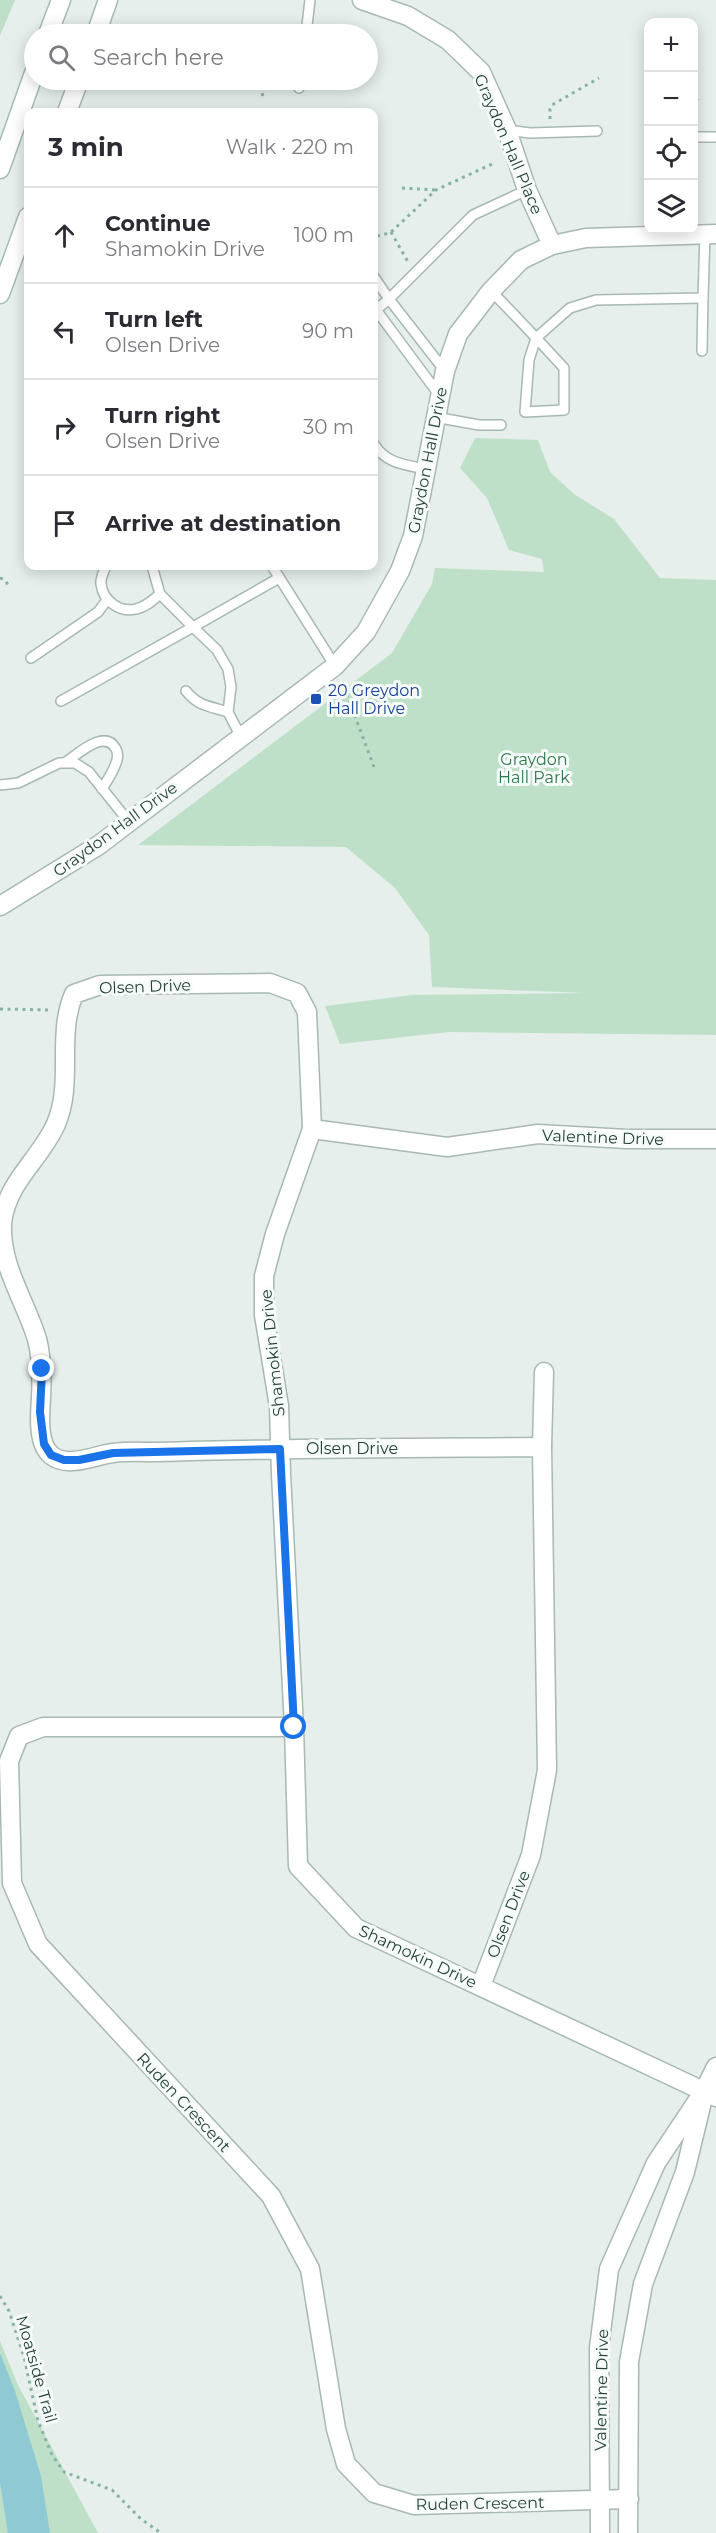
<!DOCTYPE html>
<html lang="en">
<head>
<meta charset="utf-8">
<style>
  :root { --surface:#fff; --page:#f2f2f3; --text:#2b2b33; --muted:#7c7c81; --line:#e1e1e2 }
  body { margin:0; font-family:Montserrat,sans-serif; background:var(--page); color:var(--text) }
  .controls { position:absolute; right:18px; top:18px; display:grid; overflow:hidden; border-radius:12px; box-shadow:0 3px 15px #0003 }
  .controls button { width:54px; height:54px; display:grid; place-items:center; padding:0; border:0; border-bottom:2px solid var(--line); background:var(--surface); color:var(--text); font:30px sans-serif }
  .stop { position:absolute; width:18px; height:18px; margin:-14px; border:4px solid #1a73e8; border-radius:50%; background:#fff }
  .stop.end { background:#1a73e8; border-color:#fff; box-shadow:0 2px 6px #0008 }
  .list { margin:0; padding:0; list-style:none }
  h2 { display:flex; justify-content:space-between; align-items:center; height:78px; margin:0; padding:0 24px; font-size:26px }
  h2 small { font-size:20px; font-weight:400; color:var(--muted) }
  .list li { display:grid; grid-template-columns:39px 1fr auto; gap:18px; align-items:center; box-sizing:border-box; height:96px; padding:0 24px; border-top:2px solid var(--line) }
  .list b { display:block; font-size:22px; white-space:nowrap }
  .list p { margin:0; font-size:20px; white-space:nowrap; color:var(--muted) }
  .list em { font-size:20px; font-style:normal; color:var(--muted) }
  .icon { flex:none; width:33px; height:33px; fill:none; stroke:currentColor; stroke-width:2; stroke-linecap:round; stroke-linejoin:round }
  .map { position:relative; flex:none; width:716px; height:2533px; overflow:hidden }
  .search { position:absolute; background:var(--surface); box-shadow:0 3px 15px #0003; left:24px; top:24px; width:354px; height:66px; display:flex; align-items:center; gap:15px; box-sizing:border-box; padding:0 21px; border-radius:33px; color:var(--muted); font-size:22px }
  .panel { position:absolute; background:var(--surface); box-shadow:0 3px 15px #0003; left:24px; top:108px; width:354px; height:462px; border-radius:12px }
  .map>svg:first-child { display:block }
  .green { fill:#bfe0c8 }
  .water { fill:#8ec9d4 }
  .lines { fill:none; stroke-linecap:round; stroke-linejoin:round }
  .service-casing { stroke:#a8b8b2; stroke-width:12 }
  .minor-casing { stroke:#a8b8b2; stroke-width:21 }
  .secondary-casing { stroke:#a4bbb3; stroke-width:21 }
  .path { stroke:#86b3a5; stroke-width:3; stroke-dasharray:3 4.5; stroke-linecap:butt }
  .service { stroke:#fff; stroke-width:9 }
  .minor { stroke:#fff; stroke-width:18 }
  .secondary { stroke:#fff; stroke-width:18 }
  .route { stroke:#1a73e8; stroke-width:8 }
  .transit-dot { fill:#1a4fb4; stroke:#f7fbf9; stroke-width:2 }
  .labels { text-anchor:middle; stroke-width:6; stroke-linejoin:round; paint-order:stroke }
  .street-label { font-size:16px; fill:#24423a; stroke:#f7fbf9 }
  .transit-label { font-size:16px; fill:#164399; stroke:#f7fbf9; text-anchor:start }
  .park-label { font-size:16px; fill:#2d7a4b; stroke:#f7fbf9 }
</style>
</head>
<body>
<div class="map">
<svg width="716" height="2533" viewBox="0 0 716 2533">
  <rect width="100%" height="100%" fill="#e6efeb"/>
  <g class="green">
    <path d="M0,0H15L0,36Z"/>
    <path d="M475,438L538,440L550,472L574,494L614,519L660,578L716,580V1035L449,1032L340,1044L325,1006L412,995L587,993L432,987L429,935L395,888L346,847L138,845L392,653L432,584L435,568L544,572L542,559L509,550L487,498L460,468Z"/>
    <path d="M0,2341L18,2385L98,2533H0Z"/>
  </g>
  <path class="water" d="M0,2353L15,2391L41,2476L50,2533H8L0,2483Z"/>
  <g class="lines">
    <g class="service-casing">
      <g id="service">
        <path d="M306,34L310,0"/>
        <path d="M299,88L300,80"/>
        <path d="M507,130L530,133L597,131"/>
        <path d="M694,137H716"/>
        <path d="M374,277L389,299L376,310"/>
        <path d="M491,291C516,316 540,342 564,368V410L525,412L529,360L536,338L570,308L596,300L703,298L705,234"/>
        <path d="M374,307L440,396"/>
        <path d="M702,351L703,298"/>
        <path d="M445,371L389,299L473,215L527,190"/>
        <path d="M435,417L479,425H501"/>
        <path d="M374,444C385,463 405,465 426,469"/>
        <path d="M106,566C104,571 100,579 101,584C103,601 120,613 136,609C146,607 153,600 160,594"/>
        <path d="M272,566L335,666"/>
        <path d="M31,658L98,612L107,600"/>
        <path d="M186,691C199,707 210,706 228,712"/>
        <path d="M61,701L193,627L160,594L152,566"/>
        <path d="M241,737L228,712L231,687L228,669L217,650L193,627L279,578"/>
        <path d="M66,762C78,754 105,728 116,749C118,753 118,758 116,763C113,772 107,781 102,789"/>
        <path d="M0,785L18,783L59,763H75L89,772L129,822"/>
      </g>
    </g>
    <g class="minor-casing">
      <g id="minor">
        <path d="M362,0L408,16L448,40L481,72L507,130L527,190L552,245"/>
        <path d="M0,906L99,845L335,666L366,632L400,571L413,536L445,371L458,334L491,291L521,260L552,245L586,238L716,234"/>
        <path d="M312,1129L447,1147L538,1134L627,1139H716"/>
        <path d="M542,1447L544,1372"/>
        <path d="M294,1727H43L19,1736L9,1761L12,1883L38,1944L271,2196L310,2269L336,2429L346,2464L374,2493L414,2505L629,2499"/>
        <path d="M481,1986L531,1855L547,1770L542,1447C414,1448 286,1448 157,1452C143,1452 127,1451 113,1453C95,1455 68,1469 51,1455C37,1443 40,1414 41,1398C42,1378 42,1358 37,1339C25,1300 0,1266 2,1223C7,1181 40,1160 56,1124C74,1082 56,1035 74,994L100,985L270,983L297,993L307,1012L312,1129L275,1234L264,1276V1315L279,1406L281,1474L294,1727L298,1866L356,1928L716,2097"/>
        <path d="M600,2533L599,2348L609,2269L656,2163L704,2091L716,2067"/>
        <path d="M628,2533L629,2362L643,2284L685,2172L702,2102"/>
      </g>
    </g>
    <g class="secondary-casing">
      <g id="secondary">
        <path d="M48,34L61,0"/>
        <path d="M96,34L108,0"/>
        <path d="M67,112L79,80"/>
        <path d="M0,169L34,73"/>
        <path d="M0,294L28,217"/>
      </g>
    </g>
    <g class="path">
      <path d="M263,96L259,85L263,80"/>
      <path d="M694,106L698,99"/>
      <path d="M550,119V109L552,105L599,78"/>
      <path d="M402,188L436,190"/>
      <path d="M648,213L647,182L648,179"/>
      <path d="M391,232L408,262"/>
      <path d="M377,236L390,233L436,190L492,164"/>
      <path d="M0,578L5,580L10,588"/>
      <path d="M344,687L374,767"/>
      <path d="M0,1009L50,1010"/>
      <path d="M0,2296L9,2311L24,2357L38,2421L52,2455L64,2472L112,2490L141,2519L161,2533"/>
    </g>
    <use href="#service" class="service"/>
    <use href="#minor" class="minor"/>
    <use href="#secondary" class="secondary"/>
  </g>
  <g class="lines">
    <path class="route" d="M42,1369L40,1412L44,1444L51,1455L64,1460H79L113,1453L280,1449L294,1727"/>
  </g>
  <rect class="transit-dot" x="310" y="693" width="12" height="12" rx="3"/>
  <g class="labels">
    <g class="street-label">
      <text transform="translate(509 144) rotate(67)" y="6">Graydon Hall Place</text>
      <text transform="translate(427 460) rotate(-79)" y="6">Graydon Hall Drive</text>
      <text transform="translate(115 829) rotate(-36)" y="6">Graydon Hall Drive</text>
      <text transform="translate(145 986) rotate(-2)" y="6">Olsen Drive</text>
      <text transform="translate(603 1137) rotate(2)" y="6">Valentine Drive</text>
      <text transform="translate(272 1353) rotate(-96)" y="6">Shamokin Drive</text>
      <text x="352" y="1454">Olsen Drive</text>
      <text transform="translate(508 1914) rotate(-69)" y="6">Olsen Drive</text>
      <text transform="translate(418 1956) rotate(25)" y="6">Shamokin Drive</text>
      <text transform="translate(184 2102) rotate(47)" y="6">Ruden Crescent</text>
      <text transform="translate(37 2369) rotate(74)" y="6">Moatside Trail</text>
      <text transform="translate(601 2390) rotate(-89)" y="6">Valentine Drive</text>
      <text transform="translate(480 2503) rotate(-1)" y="6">Ruden Crescent</text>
    </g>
    <g class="transit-label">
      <text x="328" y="696">20 Greydon<tspan x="328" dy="18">Hall Drive</tspan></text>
    </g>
    <g class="park-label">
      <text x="534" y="765">Graydon<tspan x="534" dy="18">Hall Park</tspan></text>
    </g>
  </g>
</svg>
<div class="controls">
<button>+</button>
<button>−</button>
<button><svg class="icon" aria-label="locate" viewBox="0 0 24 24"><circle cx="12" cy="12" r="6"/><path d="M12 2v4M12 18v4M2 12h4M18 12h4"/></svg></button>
<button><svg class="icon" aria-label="layers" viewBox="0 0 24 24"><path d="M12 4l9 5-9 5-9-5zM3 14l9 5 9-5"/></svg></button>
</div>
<div class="stop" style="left:294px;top:1727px"></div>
<div class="stop end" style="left:42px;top:1369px"></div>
<div class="search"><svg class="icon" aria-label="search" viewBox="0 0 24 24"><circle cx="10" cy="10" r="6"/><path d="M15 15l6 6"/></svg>Search here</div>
<section class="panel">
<h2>3 min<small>Walk · 220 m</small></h2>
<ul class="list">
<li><svg class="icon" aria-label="ahead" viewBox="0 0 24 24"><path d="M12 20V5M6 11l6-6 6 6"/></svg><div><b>Continue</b><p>Shamokin Drive</p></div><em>100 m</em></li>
<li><svg class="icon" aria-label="left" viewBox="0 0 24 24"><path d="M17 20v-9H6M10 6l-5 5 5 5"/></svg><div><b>Turn left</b><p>Olsen Drive</p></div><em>90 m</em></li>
<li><svg class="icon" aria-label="right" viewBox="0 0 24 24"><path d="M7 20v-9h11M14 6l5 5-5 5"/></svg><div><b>Turn right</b><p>Olsen Drive</p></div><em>30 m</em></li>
<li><svg class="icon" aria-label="arrive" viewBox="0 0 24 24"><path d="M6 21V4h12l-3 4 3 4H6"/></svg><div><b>Arrive at destination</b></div></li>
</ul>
</section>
</div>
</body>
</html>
